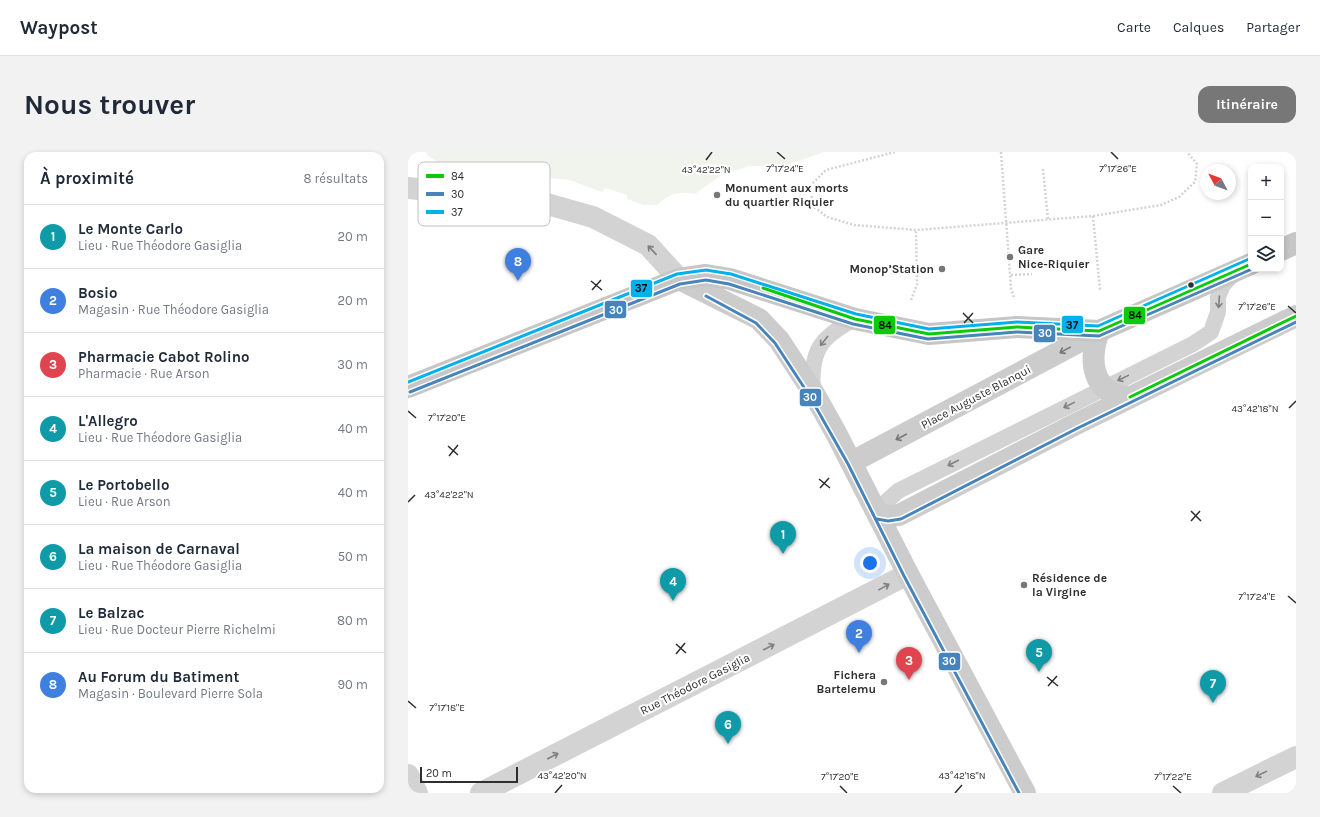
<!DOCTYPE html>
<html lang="fr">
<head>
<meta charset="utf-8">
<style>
  :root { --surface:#fff; --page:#f2f2f3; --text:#1f2937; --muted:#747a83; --line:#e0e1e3; --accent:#777 }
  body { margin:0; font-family:Karla,sans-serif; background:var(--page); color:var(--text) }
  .controls { position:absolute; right:12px; top:12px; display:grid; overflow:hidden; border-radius:8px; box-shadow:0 2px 6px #0003 }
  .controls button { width:36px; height:36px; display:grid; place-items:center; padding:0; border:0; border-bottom:1px solid var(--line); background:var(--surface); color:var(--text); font:20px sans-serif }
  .compass { position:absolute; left:792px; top:12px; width:36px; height:36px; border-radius:50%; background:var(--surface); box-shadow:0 2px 6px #0003; rotate:311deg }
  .scale { position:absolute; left:12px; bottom:10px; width:98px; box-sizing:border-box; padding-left:4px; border:2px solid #2e2e2e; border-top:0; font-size:11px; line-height:14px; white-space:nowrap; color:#2e2e2e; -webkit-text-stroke:3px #fff; paint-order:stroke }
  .you { position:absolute; left:462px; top:411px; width:14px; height:14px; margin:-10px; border:3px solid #fff; border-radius:50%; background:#1a73e8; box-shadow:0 0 0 6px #1a73e833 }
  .badge { display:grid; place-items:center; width:26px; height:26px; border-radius:50%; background:var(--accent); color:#fff; font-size:13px; font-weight:700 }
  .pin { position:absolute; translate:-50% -33px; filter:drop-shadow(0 1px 2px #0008) }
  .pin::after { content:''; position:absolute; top:21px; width:14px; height:12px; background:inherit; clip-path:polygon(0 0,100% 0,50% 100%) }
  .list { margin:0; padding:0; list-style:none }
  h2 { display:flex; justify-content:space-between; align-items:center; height:52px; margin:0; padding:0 16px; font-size:17px }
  h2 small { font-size:13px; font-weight:400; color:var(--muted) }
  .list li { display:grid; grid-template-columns:26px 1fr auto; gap:12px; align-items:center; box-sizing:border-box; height:64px; padding:0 16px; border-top:1px solid var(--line) }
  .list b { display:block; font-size:15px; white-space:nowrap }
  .list p { margin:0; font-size:13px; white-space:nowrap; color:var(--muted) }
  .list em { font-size:13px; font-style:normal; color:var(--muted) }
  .icon { flex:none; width:22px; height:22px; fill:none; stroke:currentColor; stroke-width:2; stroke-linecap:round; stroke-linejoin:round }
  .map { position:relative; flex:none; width:888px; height:641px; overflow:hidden; border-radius:12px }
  header { display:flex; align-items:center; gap:24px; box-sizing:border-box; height:56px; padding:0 20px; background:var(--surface); border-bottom:1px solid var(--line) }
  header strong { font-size:19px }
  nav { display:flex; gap:22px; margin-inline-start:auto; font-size:14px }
  .intro { display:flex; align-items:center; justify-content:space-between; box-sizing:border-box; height:96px; padding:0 24px }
  h1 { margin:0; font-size:28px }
  .button { padding:10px 18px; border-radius:12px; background:var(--accent); color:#fff; font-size:14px; font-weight:700 }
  main { display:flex; gap:24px; padding:0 24px }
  aside { flex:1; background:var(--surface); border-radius:12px; box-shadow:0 2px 6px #0003 }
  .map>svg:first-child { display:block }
  .green { fill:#f1f4ec }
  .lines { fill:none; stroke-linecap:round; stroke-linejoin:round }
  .path { stroke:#d3d3d3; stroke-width:2.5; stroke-dasharray:2 2; stroke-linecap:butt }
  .lane { stroke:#d3d3d3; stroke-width:16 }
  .street { stroke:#d3d3d3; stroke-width:22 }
  .secondary { stroke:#ccc; stroke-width:22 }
  .primary { stroke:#c6c6c6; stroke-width:22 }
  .bus-1-casing { stroke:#fff; stroke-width:6 }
  .bus-2-casing { stroke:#fff; stroke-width:6 }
  .bus-3-casing { stroke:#fff; stroke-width:6 }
  .bus-1 { stroke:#0cc90c; stroke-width:3 }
  .bus-2 { stroke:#4684bb; stroke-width:3 }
  .bus-3 { stroke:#00b1eb; stroke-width:3 }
  .oneway { stroke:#808080 }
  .oneway2 { stroke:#757575 }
  .ticks { fill:none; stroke:#2e2e2e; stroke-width:1.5 }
  .poi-dot { fill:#777; stroke:#fff; stroke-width:1.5 }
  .bus-dot { fill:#2e2e2e; stroke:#fff; stroke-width:1.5 }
  .labels { text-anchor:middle; stroke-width:4; stroke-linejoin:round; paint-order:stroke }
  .poi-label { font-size:12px; font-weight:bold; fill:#2e2e2e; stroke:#fff; text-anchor:start }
  .street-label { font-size:12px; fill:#2e2e2e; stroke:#fff }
  .key { fill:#fff; stroke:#c0c0c0; stroke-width:1 }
  .key-label { font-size:11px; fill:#2e2e2e }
  .ticks-label { font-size:10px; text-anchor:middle; fill:#2e2e2e; stroke:#fff; stroke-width:4; stroke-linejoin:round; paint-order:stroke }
  .line-badge { stroke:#fff; stroke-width:1.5 }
  .badge-label { font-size:11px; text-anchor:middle; font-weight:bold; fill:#fff }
  .pale-badge-label { font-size:11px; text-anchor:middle; font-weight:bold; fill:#111 }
</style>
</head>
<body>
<header>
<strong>Waypost</strong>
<nav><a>Carte</a><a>Calques</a><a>Partager</a></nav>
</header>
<div class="intro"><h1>Nous trouver</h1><a class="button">Itinéraire</a></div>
<main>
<aside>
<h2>À proximité<small>8 résultats</small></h2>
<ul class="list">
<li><span class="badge" style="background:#0f9aa8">1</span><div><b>Le Monte Carlo</b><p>Lieu · Rue Théodore Gasiglia</p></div><em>20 m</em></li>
<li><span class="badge" style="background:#3f7fe0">2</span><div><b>Bosio</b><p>Magasin · Rue Théodore Gasiglia</p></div><em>20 m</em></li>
<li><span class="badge" style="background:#e0444e">3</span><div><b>Pharmacie Cabot Rolino</b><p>Pharmacie · Rue Arson</p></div><em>30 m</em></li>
<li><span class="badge" style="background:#0f9aa8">4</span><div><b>L'Allegro</b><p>Lieu · Rue Théodore Gasiglia</p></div><em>40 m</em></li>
<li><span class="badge" style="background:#0f9aa8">5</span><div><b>Le Portobello</b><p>Lieu · Rue Arson</p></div><em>40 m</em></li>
<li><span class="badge" style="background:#0f9aa8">6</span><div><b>La maison de Carnaval</b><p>Lieu · Rue Théodore Gasiglia</p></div><em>50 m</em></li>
<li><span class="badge" style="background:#0f9aa8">7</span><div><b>Le Balzac</b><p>Lieu · Rue Docteur Pierre Richelmi</p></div><em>80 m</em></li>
<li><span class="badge" style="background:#3f7fe0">8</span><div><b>Au Forum du Batiment</b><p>Magasin · Boulevard Pierre Sola</p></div><em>90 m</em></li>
</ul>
</aside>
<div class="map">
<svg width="888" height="641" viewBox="0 0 888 641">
  <rect width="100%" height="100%" fill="#fff"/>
  <path class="green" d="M18,0H416L376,14H341L312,24L287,42C270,39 262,41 249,53H235L219,47V43L197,36L194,40L161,28L43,17L20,4Z"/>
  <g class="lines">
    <g class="path">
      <path d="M487,0L418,18L402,34L405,54L419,65L446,73L508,78L685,64L753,53L771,45L787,30L789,12L779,0"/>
      <path d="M593,0L603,136L606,146"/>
      <path d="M635,17L640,67"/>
      <path d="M685,64L692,138"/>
      <path d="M603,123L624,122"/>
      <path d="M503,148L509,133L508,78"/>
    </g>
    <g class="lane">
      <path d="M405,240C402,199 412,185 447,167"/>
      <path d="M470,362L479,349L490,339L785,192L803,180L810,160V145L815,133L827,120"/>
    </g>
    <g class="street">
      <path d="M0,36L139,52L185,65L240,93L271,127"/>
      <path d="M0,623L9,641"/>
      <path d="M73,641L500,422"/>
      <path d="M815,641L888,605"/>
    </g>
    <g class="secondary">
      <path d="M271,127L351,167L371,188L405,240L428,281L500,422L617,641"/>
      <path d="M691,179C680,209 684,243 722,245"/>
      <path d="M444,310L691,179"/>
      <path d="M470,362L480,364L491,363L668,272L888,164"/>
    </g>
    <g class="primary">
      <path d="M873,98L888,91"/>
      <path d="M0,235L271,127L298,123L322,127L447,167L521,182L609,175L691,179L843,112"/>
    </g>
    <g class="bus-1-casing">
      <g id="bus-1">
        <path d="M355,136L447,167L521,182L609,175L691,179L843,112"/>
        <path d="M722,245L888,164"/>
      </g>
    </g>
    <g class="bus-2-casing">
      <g id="bus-2">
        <path d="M298,144L348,171L367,191L401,243L440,312L496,424L611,641"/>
        <path d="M2,240L272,132L298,128L321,132L445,172L520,187L609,180L691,184L844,117"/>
        <path d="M469,367L480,369L493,367L670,276L888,170"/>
      </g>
    </g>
    <g class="bus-3-casing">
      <path id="bus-3" d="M0,230L269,122L298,118L323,122L448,162L521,177L609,170L690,174L841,107"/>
    </g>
    <use href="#bus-1" class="bus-1"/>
    <use href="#bus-2" class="bus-2"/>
    <use href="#bus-3" class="bus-3"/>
  </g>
  <defs><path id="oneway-shaft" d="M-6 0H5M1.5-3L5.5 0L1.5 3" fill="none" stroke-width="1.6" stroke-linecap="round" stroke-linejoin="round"/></defs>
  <g class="oneway">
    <use href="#oneway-shaft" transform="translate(244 98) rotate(-133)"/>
    <use href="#oneway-shaft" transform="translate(811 150) rotate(94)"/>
    <use href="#oneway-shaft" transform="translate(416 189) rotate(128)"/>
    <use href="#oneway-shaft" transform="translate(715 226) rotate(154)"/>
    <use href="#oneway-shaft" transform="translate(661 253) rotate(154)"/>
    <use href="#oneway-shaft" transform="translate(545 311) rotate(153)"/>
    <use href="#oneway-shaft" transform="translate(476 435) rotate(-29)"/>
    <use href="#oneway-shaft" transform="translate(361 495) rotate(-27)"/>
    <use href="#oneway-shaft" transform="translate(145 604) rotate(-27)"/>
    <use href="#oneway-shaft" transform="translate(853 622) rotate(154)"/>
  </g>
  <g class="oneway2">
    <use href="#oneway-shaft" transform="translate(657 198) rotate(151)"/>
    <use href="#oneway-shaft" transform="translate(493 285) rotate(152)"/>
  </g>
  <path class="ticks" d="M369,0L377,7M703,0L710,7M298,8L304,0M183,129L194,138M184,138L193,128M880,154L888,161M555,161L565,171M556,171L565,161M881,256L888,249M0,259L8,266M40,294L50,303M41,304L50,293M411,327L422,336M412,336L421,326M0,350L7,343M783,359L793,369M783,369L792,359M880,444L888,451M268,492L278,501M268,502L277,491M639,525L650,534M640,534L649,524M0,549L8,556M432,634L439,641M765,634L773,641M147,641L154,633M547,641L554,633"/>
  <g class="poi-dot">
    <circle cx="309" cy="43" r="4"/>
    <circle cx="602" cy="105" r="4"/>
    <circle cx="534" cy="117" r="4"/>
    <circle cx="616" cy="433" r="4"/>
    <circle cx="476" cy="530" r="4"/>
  </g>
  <circle class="bus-dot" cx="783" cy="133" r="3.5"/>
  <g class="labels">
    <g class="poi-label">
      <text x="317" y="40">Monument aux morts<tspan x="317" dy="14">du quartier Riquier</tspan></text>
      <text x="610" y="102">Gare<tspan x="610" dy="14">Nice-Riquier</tspan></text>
      <text x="526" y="121" text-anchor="end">Monop’Station</text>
      <text x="624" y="430">Résidence de<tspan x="624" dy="14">la Virgine</tspan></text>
      <text x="468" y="527" text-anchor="end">Fichera<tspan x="468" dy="14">Bartelemu</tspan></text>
    </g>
    <g class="street-label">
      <text transform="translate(568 245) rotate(-28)" y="4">Place Auguste Blanqui</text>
      <text transform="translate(287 532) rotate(-27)" y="4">Rue Théodore Gasiglia</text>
    </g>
  </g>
  <rect x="10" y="10" width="132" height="64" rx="6" class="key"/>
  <rect x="18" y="22" width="18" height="4" fill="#0cc90c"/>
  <rect x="18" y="40" width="18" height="4" fill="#4684bb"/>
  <rect x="18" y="58" width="18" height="4" fill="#00b1eb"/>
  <g class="key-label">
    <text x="43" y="28">84</text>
    <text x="43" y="46">30</text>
    <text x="43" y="64">37</text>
  </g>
  <g class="ticks-label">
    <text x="377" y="20">7°17'24"E</text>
    <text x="710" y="20">7°17'26"E</text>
    <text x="298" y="21">43°42'22"N</text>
    <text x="849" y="158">7°17'26"E</text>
    <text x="847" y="260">43°42'18"N</text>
    <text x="39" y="269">7°17'20"E</text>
    <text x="41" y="346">43°42'22"N</text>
    <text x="849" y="448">7°17'24"E</text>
    <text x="39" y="559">7°17'18"E</text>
    <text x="154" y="627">43°42'20"N</text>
    <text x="554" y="627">43°42'18"N</text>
    <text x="432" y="628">7°17'20"E</text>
    <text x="765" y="628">7°17'22"E</text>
  </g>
  <g class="line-badge">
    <rect x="222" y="127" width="23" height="19" rx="4" fill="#00b1eb"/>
    <rect x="196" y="148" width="23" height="19" rx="4" fill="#4684bb"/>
    <rect x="715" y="154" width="23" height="19" rx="4" fill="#0cc90c"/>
    <rect x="653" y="163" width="23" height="19" rx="4" fill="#00b1eb"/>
    <rect x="465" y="163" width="23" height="20" rx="4" fill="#0cc90c"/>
    <rect x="625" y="172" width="23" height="19" rx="4" fill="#4684bb"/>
    <rect x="391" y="236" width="23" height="19" rx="4" fill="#4684bb"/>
    <rect x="530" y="500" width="23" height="19" rx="4" fill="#4684bb"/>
  </g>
  <g class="badge-label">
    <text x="208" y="162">30</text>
    <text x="637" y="185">30</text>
    <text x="402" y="249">30</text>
    <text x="541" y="513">30</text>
  </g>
  <g class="pale-badge-label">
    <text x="233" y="140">37</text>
    <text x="727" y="167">84</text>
    <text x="664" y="177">37</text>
    <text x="477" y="177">84</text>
  </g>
</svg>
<div class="controls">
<button>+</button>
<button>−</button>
<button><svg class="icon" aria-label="layers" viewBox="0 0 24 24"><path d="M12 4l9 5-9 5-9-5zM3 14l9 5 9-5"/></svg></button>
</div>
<svg class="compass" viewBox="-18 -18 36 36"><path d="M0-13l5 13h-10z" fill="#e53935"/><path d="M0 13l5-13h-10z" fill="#747a83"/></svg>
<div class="scale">20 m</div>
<div class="you"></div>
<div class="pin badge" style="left:375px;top:402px;background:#0f9aa8">1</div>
<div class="pin badge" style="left:451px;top:501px;background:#3f7fe0">2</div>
<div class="pin badge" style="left:501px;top:528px;background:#e0444e">3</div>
<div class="pin badge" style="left:265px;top:449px;background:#0f9aa8">4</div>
<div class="pin badge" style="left:631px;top:520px;background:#0f9aa8">5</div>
<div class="pin badge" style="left:320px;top:592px;background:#0f9aa8">6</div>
<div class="pin badge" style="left:805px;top:551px;background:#0f9aa8">7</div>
<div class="pin badge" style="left:110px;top:129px;background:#3f7fe0">8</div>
</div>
</main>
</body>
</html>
